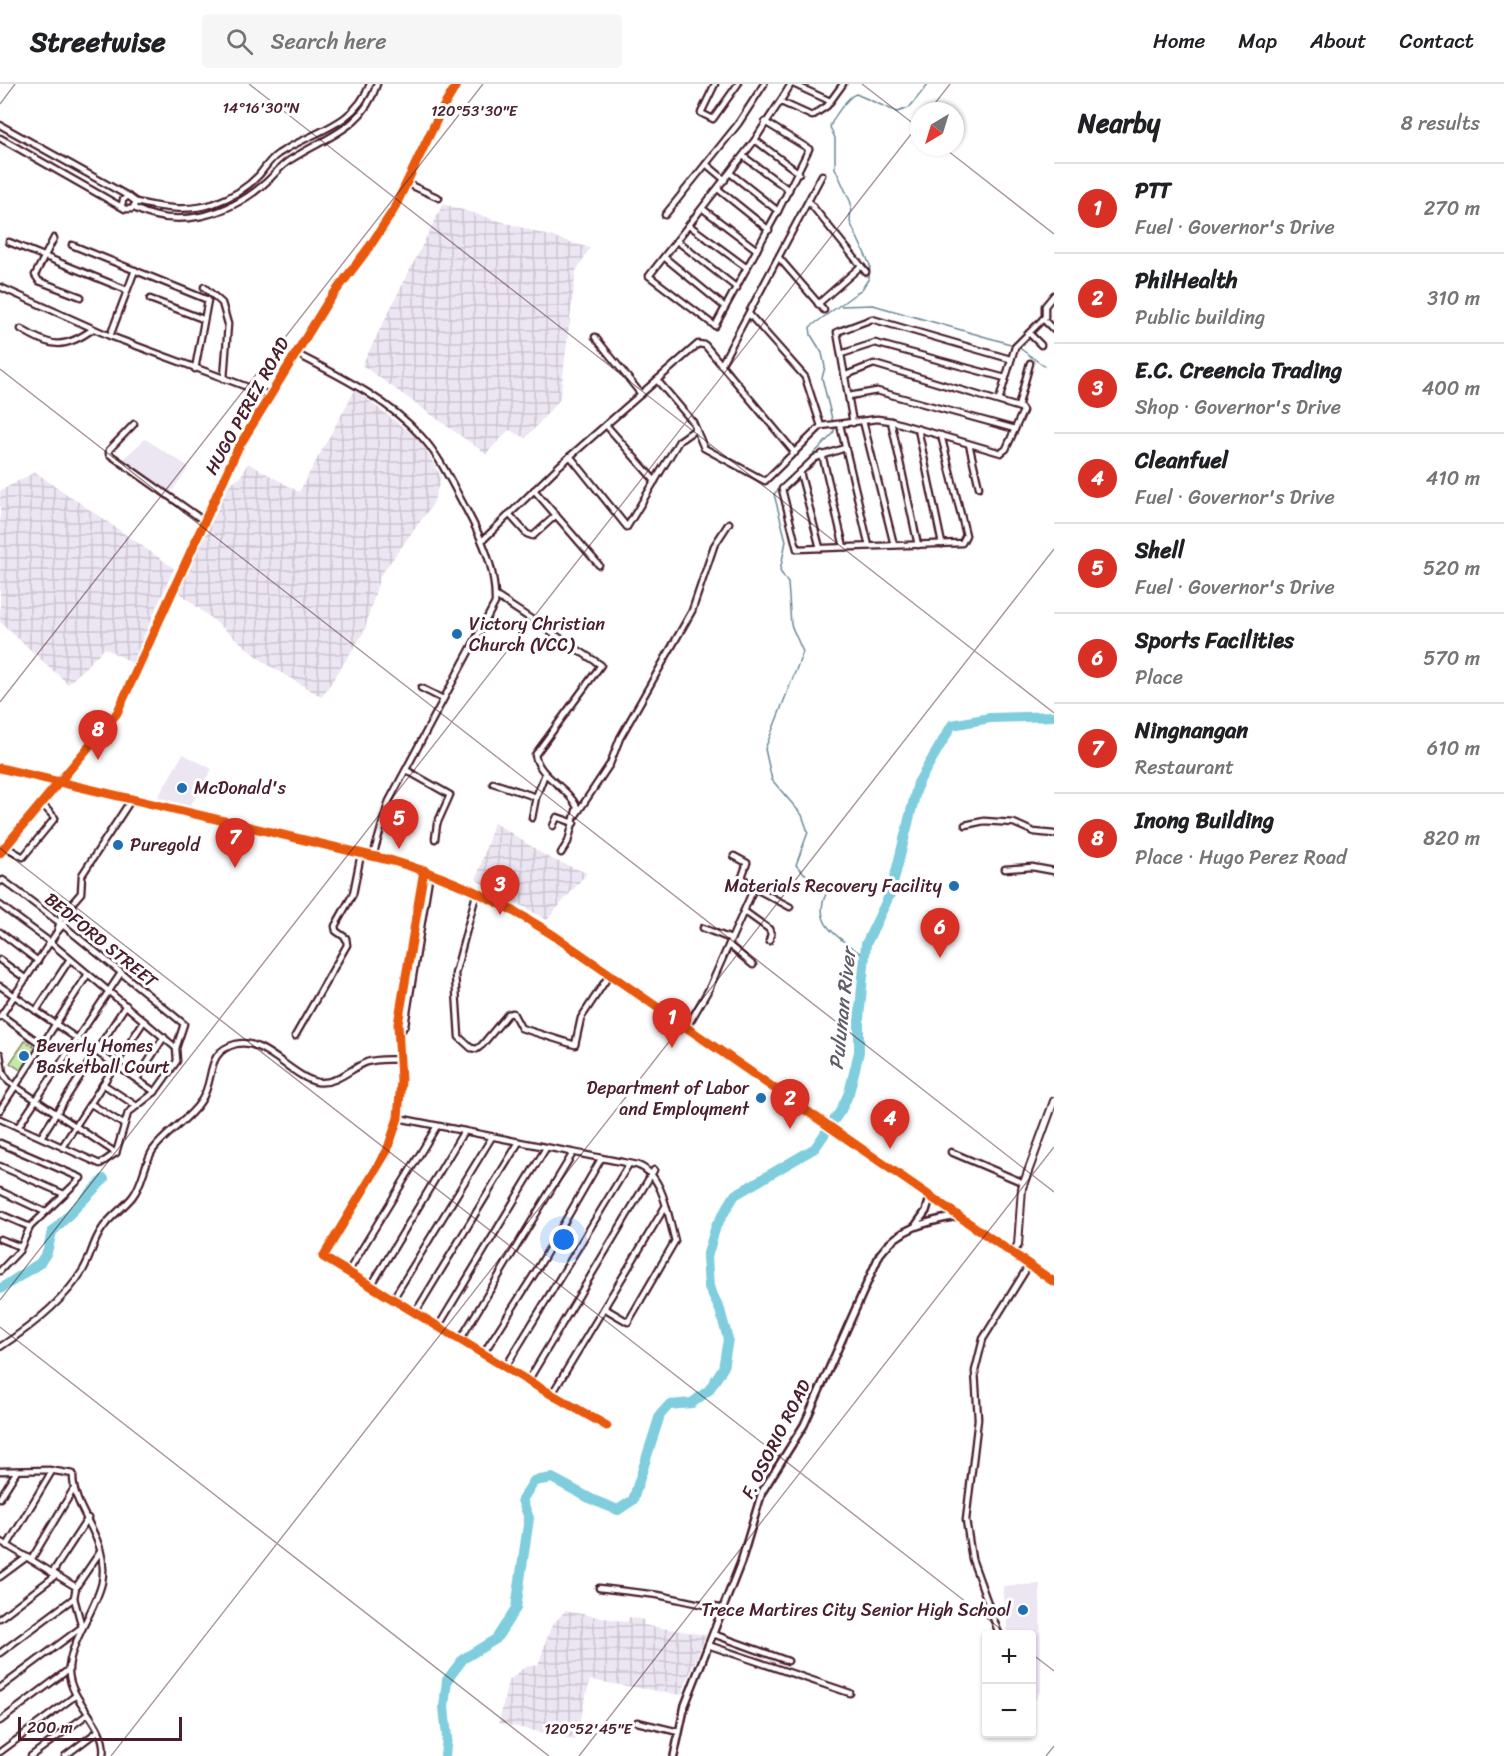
<!DOCTYPE html>
<html lang="en">
<head>
<meta charset="utf-8">
<style>
  :root { --surface:#fff; --page:#f6f6f6; --text:#202124; --muted:#757577; --line:#e0e0e0; --accent:#d93025 }
  body { margin:0; font-family:Sriracha,sans-serif; background:var(--page); color:var(--text) }
  .controls { position:absolute; right:18px; bottom:18px; display:grid; overflow:hidden; border-radius:6px; box-shadow:0 2px 4px #0004 }
  .controls button { width:54px; height:54px; display:grid; place-items:center; padding:0; border:0; border-bottom:2px solid var(--line); background:var(--surface); color:var(--text); font:30px sans-serif }
  .compass { position:absolute; left:910px; top:18px; width:54px; height:54px; border-radius:50%; background:var(--surface); box-shadow:0 2px 4px #0004; rotate:218deg }
  .scale { position:absolute; left:18px; bottom:15px; width:164px; box-sizing:border-box; padding-left:6px; border:3px solid #4a1f2b; border-top:0; font-size:16px; line-height:21px; white-space:nowrap; color:#4a1f2b; -webkit-text-stroke:4px #fff; paint-order:stroke }
  .you { position:absolute; left:564px; top:1156px; width:21px; height:21px; margin:-15px; border:4px solid #fff; border-radius:50%; background:#1a73e8; box-shadow:0 0 0 9px #1a73e833 }
  .badge { display:grid; place-items:center; width:39px; height:39px; border-radius:50%; background:var(--accent); color:#fff; font-size:20px; font-weight:700 }
  .pin { position:absolute; translate:-50% -50px; filter:drop-shadow(0 2px 3px #0008) }
  .pin::after { content:''; position:absolute; top:32px; width:21px; height:18px; background:inherit; clip-path:polygon(0 0,100% 0,50% 100%) }
  .list { margin:0; padding:0; list-style:none }
  h2 { display:flex; justify-content:space-between; align-items:center; height:78px; margin:0; padding:0 24px; font-size:26px }
  h2 small { font-size:20px; font-weight:400; color:var(--muted) }
  .list li { display:grid; grid-template-columns:39px 1fr auto; gap:18px; align-items:center; box-sizing:border-box; height:90px; padding:0 24px; border-top:2px solid var(--line) }
  .list b { display:block; font-size:22px; white-space:nowrap }
  .list p { margin:0; font-size:20px; white-space:nowrap; color:var(--muted) }
  .list em { font-size:20px; font-style:normal; color:var(--muted) }
  .icon { flex:none; width:33px; height:33px; fill:none; stroke:currentColor; stroke-width:2; stroke-linecap:round; stroke-linejoin:round }
  .map { position:relative; flex:none; width:1054px; height:1672px; overflow:hidden }
  header { display:flex; align-items:center; gap:36px; box-sizing:border-box; height:84px; padding:0 30px; background:var(--surface); border-bottom:2px solid var(--line) }
  header strong { font-size:28px }
  nav { display:flex; gap:33px; margin-inline-start:auto; font-size:21px }
  .search { width:420px; height:54px; background:var(--page); display:flex; align-items:center; gap:15px; box-sizing:border-box; padding:0 21px; border-radius:6px; color:var(--muted); font-size:22px }
  main { display:flex }
  aside { flex:1; background:var(--surface) }
  .map>svg:first-child { display:block }
  .built { fill:#ece5f2 }
  .industrial { fill:url(#industrial-grid) }
  .pitch { fill:#c4eba5; stroke:#878568; stroke-width:1.5 }
  .lines { fill:none; stroke-linecap:round; stroke-linejoin:round }
  .stream { stroke:#6a8796; stroke-width:1.5 }
  .river { stroke:#7fcddd; stroke-width:10 }
  .minor-casing { stroke:#4a1f2b; stroke-width:9 }
  .tertiary-casing { stroke:#4a1f2b; stroke-width:10 }
  .secondary-casing { stroke:#4a1f2b; stroke-width:10 }
  .primary-casing { stroke:#4a1f2b; stroke-width:11 }
  .minor { stroke:#fff; stroke-width:4.5 }
  .tertiary { stroke:#fff; stroke-width:5 }
  .secondary { stroke:#fff; stroke-width:6 }
  .primary { stroke:#fddf80; stroke-width:7 }
  .cycleway-casing { stroke:#fff; stroke-width:13 }
  .cycleway { stroke:#e8590c; stroke-width:9 }
  .ticks { fill:none; stroke:#4a1f2b; stroke-width:1.5; stroke-opacity:0.45 }
  .poi-dot { fill:#1f6fb2; stroke:#fff; stroke-width:2 }
  .labels { text-anchor:middle; stroke-width:6; stroke-linejoin:round; paint-order:stroke }
  .street-label { font-size:18px; fill:#4a1f2b; stroke:#fff }
  .poi-label { font-size:18px; fill:#4a1f2b; stroke:#fff; text-anchor:start }
  .water-label { font-size:20px; font-style:italic; fill:#5d5c69; stroke:#fff }
  .ticks-label { font-size:15px; text-anchor:middle; fill:#4a1f2b; stroke:#fff; stroke-width:6; stroke-linejoin:round; paint-order:stroke }
</style>
</head>
<body>
<header>
<strong>Streetwise</strong>
<div class="search"><svg class="icon" aria-label="search" viewBox="0 0 24 24"><circle cx="10" cy="10" r="6"/><path d="M15 15l6 6"/></svg>Search here</div>
<nav><a>Home</a><a>Map</a><a>About</a><a>Contact</a></nav>
</header>
<main>
<div class="map">
<svg width="1054" height="1672" viewBox="0 0 1054 1672">
  <defs>
    <pattern id="industrial-grid" width="8" height="8" patternUnits="userSpaceOnUse" patternTransform="scale(1.5)"><rect width="8" height="8" fill="#ece5f2"/><path d="M0 4h8M4 0v8" fill="none" stroke="#ccc4d0"/></pattern>
  </defs>
  <rect width="100%" height="100%" fill="#fff"/>
  <filter id="ink" filterUnits="userSpaceOnUse"><feTurbulence type="fractalNoise" baseFrequency=".0167" numOctaves="2"/><feDisplacementMap in="SourceGraphic" scale="12" xChannelSelector="R" yChannelSelector="G"/><feConvolveMatrix kernelMatrix="1 2 1 2 8 2 1 2 1" color-interpolation-filters="sRGB"/></filter>
  <g filter="url(#ink)">
    <g class="built">
      <path d="M145,355L189,383L169,411L121,377Z"/>
      <path d="M183,670L212,685L190,722L158,713Z"/>
      <path d="M1040,1500L1041,1606L1032,1621V1550H1008L1003,1502Z"/>
    </g>
    <g class="industrial">
      <path d="M443,120L590,164L576,187L560,315L526,354L509,346L486,370L362,281Z"/>
      <path d="M355,306L420,356L441,393L433,420L380,492L364,548L322,613L268,581L179,508L230,399L240,394L248,379L299,408Z"/>
      <path d="M35,388L174,484L132,579L105,564L68,600L0,538V407Z"/>
      <path d="M494,738L549,774L587,789L547,836L476,796Z"/>
      <path d="M565,1527L627,1538L629,1533L644,1536L643,1541L706,1551L681,1611L590,1596L575,1656L499,1639L508,1597L525,1583L538,1581L551,1543Z"/>
    </g>
    <path class="pitch" d="M25,957L37,965L22,987L10,979Z"/>
    <g class="lines">
      <g class="stream">
        <path d="M841,222L873,221L1014,261"/>
        <path d="M1018,263L1044,282"/>
        <path d="M833,339L822,294L825,283L822,269L811,251L810,243L862,205L869,194L870,181L850,138L851,119L835,84V54L830,43C833,34 848,12 856,10L897,28L909,24L928,0"/>
        <path d="M835,343L833,350L774,410L786,457L780,487L788,499L791,541L803,568L765,665L772,696L802,731L808,748L796,781C805,793 818,796 826,810C811,842 842,855 865,873"/>
      </g>
      <g class="river">
        <path d="M0,1205L40,1179L47,1168L52,1148L104,1095"/>
        <path d="M445,1672L447,1653L444,1623L447,1596L463,1575L496,1555L516,1524L529,1434L522,1416L534,1397L552,1394L593,1416L618,1426L633,1416L660,1331L669,1321L692,1319L709,1306L723,1284L728,1255L720,1226L709,1203L707,1173L716,1142L735,1111L815,1064L841,1026L849,1009L859,968V935L866,860L891,808L918,699L952,641L990,634L1054,632"/>
      </g>
      <g class="minor-casing">
        <g id="minor">
          <path d="M715,0L701,29L713,35L738,0"/>
          <path d="M793,0L830,17"/>
          <path d="M781,18L812,32L827,22L843,0"/>
          <path d="M765,38L809,65L778,127L715,242L649,192L755,56C767,36 780,19 791,0"/>
          <path d="M0,41L128,112"/>
          <path d="M0,54L125,125H132L136,118L128,112L123,116L122,121"/>
          <path d="M755,56L799,89"/>
          <path d="M743,72L789,106"/>
          <path d="M706,80L725,96"/>
          <path d="M730,89L778,127"/>
          <path d="M406,99L439,114"/>
          <path d="M718,105L769,146"/>
          <path d="M136,118C162,124 187,128 213,120C230,114 247,104 259,91C265,84 270,75 278,70C312,47 354,43 370,0"/>
          <path d="M809,118L866,188"/>
          <path d="M134,124C177,146 228,131 263,101C273,93 279,83 290,76C327,52 362,46 377,0"/>
          <path d="M703,125L757,166"/>
          <path d="M665,131L738,40L764,0"/>
          <path d="M690,142L747,184"/>
          <path d="M54,154L35,191L39,197L81,213"/>
          <path d="M677,157L737,204"/>
          <path d="M9,158L127,206"/>
          <path d="M72,161L208,216L195,285"/>
          <path d="M664,173L725,223"/>
          <path d="M780,175L824,226"/>
          <path d="M0,203L110,252L269,311"/>
          <path d="M204,203L222,219L228,240L224,295"/>
          <path d="M150,215L203,235"/>
          <path d="M818,220L861,182"/>
          <path d="M749,230L805,293L821,342L877,335L891,337L1001,369L1006,365L1023,327L1021,324L874,280L846,291"/>
          <path d="M1043,235L1054,246"/>
          <path d="M21,245C50,263 64,266 93,245"/>
          <path d="M1029,249L1041,261"/>
          <path d="M110,252L135,186"/>
          <path d="M595,253L641,310"/>
          <path d="M295,269C339,292 386,314 420,351C440,372 452,400 466,425C482,455 496,484 495,519L389,717L373,772"/>
          <path d="M841,270L875,259L1005,294"/>
          <path d="M721,281L822,91"/>
          <path d="M657,296L693,338L704,364L765,397L821,342"/>
          <path d="M849,312L877,307L1015,345"/>
          <path d="M999,316L1015,263L1045,233V222L1054,211"/>
          <path d="M1018,323L1030,279"/>
          <path d="M863,337L894,461"/>
          <path d="M891,337L918,461"/>
          <path d="M853,339L837,248L872,235L1010,275"/>
          <path d="M134,340L109,366V370L204,437"/>
          <path d="M606,341L655,397"/>
          <path d="M840,341L869,462"/>
          <path d="M918,345L942,460"/>
          <path d="M969,360L979,403"/>
          <path d="M845,364L815,374L782,405L797,465L962,459L966,451L941,351"/>
          <path d="M822,370L844,463"/>
          <path d="M570,372L627,443L679,357L696,345"/>
          <path d="M800,388L820,464"/>
          <path d="M534,406L599,481"/>
          <path d="M509,430L527,450L533,452L555,432"/>
          <path d="M483,456L559,382L698,260L705,261L795,369"/>
          <path d="M496,512L601,581L535,671C540,694 567,702 577,723L568,758L561,769"/>
          <path d="M421,604L443,615"/>
          <path d="M406,686L450,711L437,740L435,755"/>
          <path d="M493,699L536,713L545,690"/>
          <path d="M576,731L610,680L620,654L692,527L714,462L729,439"/>
          <path d="M532,734L536,713"/>
          <path d="M965,741L984,737L1014,739L1034,748L1054,750"/>
          <path d="M553,742L557,733L574,739"/>
          <path d="M6,763L23,773L55,734L42,720"/>
          <path d="M1005,785L1032,783L1054,787"/>
          <path d="M424,786L398,940L401,997L398,1034L387,1067L323,1173L528,1297L607,1342"/>
          <path d="M0,798L3,796L64,842L184,940L176,964L177,977L155,1008L128,1029L116,1069"/>
          <path d="M754,804L790,823"/>
          <path d="M477,807L455,890L459,953L471,964L477,965L482,961L508,930L513,929L521,944L575,961L581,934L610,890"/>
          <path d="M0,821L50,858L176,964"/>
          <path d="M744,827L769,845L771,850L769,857"/>
          <path d="M703,844L731,855"/>
          <path d="M0,848L38,877"/>
          <path d="M57,848L62,831L81,809L82,791L131,716"/>
          <path d="M729,861L753,881"/>
          <path d="M0,876L26,895"/>
          <path d="M0,902L155,1008"/>
          <path d="M36,927L70,875"/>
          <path d="M1,931L42,961"/>
          <path d="M0,933L57,848L72,830V822"/>
          <path d="M687,943L709,905L754,804L742,793L747,779L734,772"/>
          <path d="M400,949L405,941L430,788"/>
          <path d="M295,952L347,861L346,854L336,847L335,842L353,810L361,770"/>
          <path d="M0,970L3,989L9,998L116,1069"/>
          <path d="M137,995L164,953"/>
          <path d="M103,1000L135,1021"/>
          <path d="M91,1020L123,1040"/>
          <path d="M0,1026L88,890"/>
          <path d="M398,1034L637,1081C664,1090 668,1133 675,1157L628,1238L604,1224"/>
          <path d="M0,1035L100,1080L116,1069"/>
          <path d="M18,1043L121,889"/>
          <path d="M41,1053L126,921"/>
          <path d="M0,1059L81,1094L30,1143L19,1167L0,1187"/>
          <path d="M62,1063L144,937"/>
          <path d="M951,1068L1024,1099"/>
          <path d="M0,1082L64,1110"/>
          <path d="M0,1107L45,1128"/>
          <path d="M0,1130L30,1143"/>
          <path d="M0,1155L21,1163"/>
          <path d="M348,1188L437,1042"/>
          <path d="M371,1202L464,1047"/>
          <path d="M393,1215L492,1053"/>
          <path d="M415,1229L519,1058"/>
          <path d="M438,1243L546,1064"/>
          <path d="M460,1256L573,1069"/>
          <path d="M0,1263C29,1244 64,1217 83,1186C91,1173 93,1157 102,1145C110,1132 124,1124 133,1112C143,1099 144,1080 153,1066C166,1048 189,1036 201,1017C216,995 204,968 236,960C263,953 292,993 317,998C336,1001 351,984 367,978C377,975 389,976 399,975"/>
          <path d="M483,1270L535,1189L601,1075"/>
          <path d="M505,1284L629,1080"/>
          <path d="M528,1297L654,1086"/>
          <path d="M552,1310L665,1123"/>
          <path d="M0,1387L49,1386L73,1390C72,1429 110,1452 102,1498C97,1524 67,1562 69,1589C71,1620 108,1640 103,1672"/>
          <path d="M0,1414L17,1387"/>
          <path d="M0,1457L76,1503L74,1514L82,1543L0,1604"/>
          <path d="M7,1462L52,1387"/>
          <path d="M31,1476L73,1406"/>
          <path d="M52,1489L88,1434"/>
          <path d="M0,1493L27,1473"/>
          <path d="M76,1503L100,1468"/>
          <path d="M599,1504L658,1511L724,1525"/>
          <path d="M0,1534L56,1491"/>
          <path d="M713,1550L788,1577"/>
          <path d="M999,1550L972,1475L966,1436L978,1335L975,1287L983,1255L1029,1181"/>
          <path d="M708,1561L850,1609"/>
          <path d="M0,1569L74,1514"/>
          <path d="M0,1637L68,1586"/>
          <path d="M637,1638L679,1648"/>
          <path d="M0,1668L75,1612"/>
          <path d="M31,1672L88,1630"/>
          <path d="M65,1672L98,1647"/>
        </g>
      </g>
      <g class="tertiary-casing">
        <g id="tertiary">
          <path d="M0,769L117,629L238,364L327,219L370,162L393,127L441,27L457,0"/>
          <path d="M916,1141L926,1127L930,1114"/>
          <path d="M674,1672L685,1621L741,1478L762,1408L804,1341L880,1170C900,1143 926,1138 957,1132"/>
        </g>
      </g>
      <g class="secondary-casing">
        <path id="secondary" d="M1012,1169L1018,1161L1022,1104L1054,1017"/>
      </g>
      <g class="primary-casing">
        <path id="primary" d="M0,684L393,777C451,794 503,818 553,851L1054,1198"/>
      </g>
      <use href="#minor" class="minor"/>
      <use href="#tertiary" class="tertiary"/>
      <use href="#secondary" class="secondary"/>
      <use href="#primary" class="primary"/>
      <g class="cycleway-casing">
        <g id="cycleway">
          <path d="M0,684L393,777C451,794 503,818 553,851L1054,1198"/>
          <path d="M0,769L117,629L238,364L327,219L370,162L393,127L441,27L457,0"/>
          <path d="M424,786L398,940L401,997L398,1034L387,1067L323,1173L528,1297L607,1342"/>
        </g>
      </g>
      <use href="#cycleway" class="cycleway"/>
    </g>
  </g>
  <path class="ticks" d="M249,0L1054,629M862,0L919,44M0,20L15,0M929,27L950,0M943,63L1054,150M0,285L1054,1108M0,618L483,0M0,764L1007,1550M0,1216L919,40M0,1243L549,1672M1032,1570L1054,1587M111,1672L1054,465M579,1672L1054,1063M1046,1672L1054,1662"/>
  <g class="poi-dot">
    <circle cx="457" cy="550" r="6"/>
    <circle cx="182" cy="704" r="6"/>
    <circle cx="118" cy="761" r="6"/>
    <circle cx="954" cy="802" r="6"/>
    <circle cx="24" cy="972" r="6"/>
    <circle cx="761" cy="1014" r="6"/>
    <circle cx="1023" cy="1526" r="6"/>
  </g>
  <g class="labels">
    <g class="street-label">
      <text transform="translate(247 322) rotate(-61)" y="6">HUGO PEREZ ROAD</text>
      <text transform="translate(101 856) rotate(39)" y="6">BEDFORD STREET</text>
      <text transform="translate(776 1355) rotate(-63)" y="6">F. OSORIO ROAD</text>
    </g>
    <g class="poi-label">
      <text x="469" y="546">Victory Christian<tspan x="469" dy="21">Church (VCC)</tspan></text>
      <text x="194" y="710">McDonald's</text>
      <text x="130" y="767">Puregold</text>
      <text x="942" y="808" text-anchor="end">Materials Recovery Facility</text>
      <text x="36" y="968">Beverly Homes<tspan x="36" dy="21">Basketball Court</tspan></text>
      <text x="749" y="1010" text-anchor="end">Department of Labor<tspan x="749" dy="21">and Employment</tspan></text>
      <text x="1011" y="1532" text-anchor="end">Trece Martires City Senior High School</text>
    </g>
    <g class="water-label">
      <text transform="translate(842 925) rotate(-84)" y="7">Pulunan River</text>
    </g>
  </g>
  <g class="ticks-label">
    <text x="261" y="29">14°16'30"N</text>
    <text x="474" y="32">120°53'30"E</text>
    <text x="588" y="1650">120°52'45"E</text>
  </g>
</svg>
<div class="controls">
<button>+</button>
<button>−</button>
</div>
<svg class="compass" viewBox="-18 -18 36 36"><path d="M0-13l5 13h-10z" fill="#e53935"/><path d="M0 13l5-13h-10z" fill="#757577"/></svg>
<div class="scale">200 m</div>
<div class="you"></div>
<div class="pin badge" style="left:672px;top:964px">1</div>
<div class="pin badge" style="left:790px;top:1045px">2</div>
<div class="pin badge" style="left:500px;top:831px">3</div>
<div class="pin badge" style="left:890px;top:1065px">4</div>
<div class="pin badge" style="left:399px;top:765px">5</div>
<div class="pin badge" style="left:940px;top:874px">6</div>
<div class="pin badge" style="left:235px;top:784px">7</div>
<div class="pin badge" style="left:98px;top:676px">8</div>
</div>
<aside>
<h2>Nearby<small>8 results</small></h2>
<ul class="list">
<li><span class="badge">1</span><div><b>PTT</b><p>Fuel · Governor's Drive</p></div><em>270 m</em></li>
<li><span class="badge">2</span><div><b>PhilHealth</b><p>Public building</p></div><em>310 m</em></li>
<li><span class="badge">3</span><div><b>E.C. Creencia Trading</b><p>Shop · Governor's Drive</p></div><em>400 m</em></li>
<li><span class="badge">4</span><div><b>Cleanfuel</b><p>Fuel · Governor's Drive</p></div><em>410 m</em></li>
<li><span class="badge">5</span><div><b>Shell</b><p>Fuel · Governor's Drive</p></div><em>520 m</em></li>
<li><span class="badge">6</span><div><b>Sports Facilities</b><p>Place</p></div><em>570 m</em></li>
<li><span class="badge">7</span><div><b>Ningnangan</b><p>Restaurant</p></div><em>610 m</em></li>
<li><span class="badge">8</span><div><b>Inong Building</b><p>Place · Hugo Perez Road</p></div><em>820 m</em></li>
</ul>
</aside>
</main>
</body>
</html>
